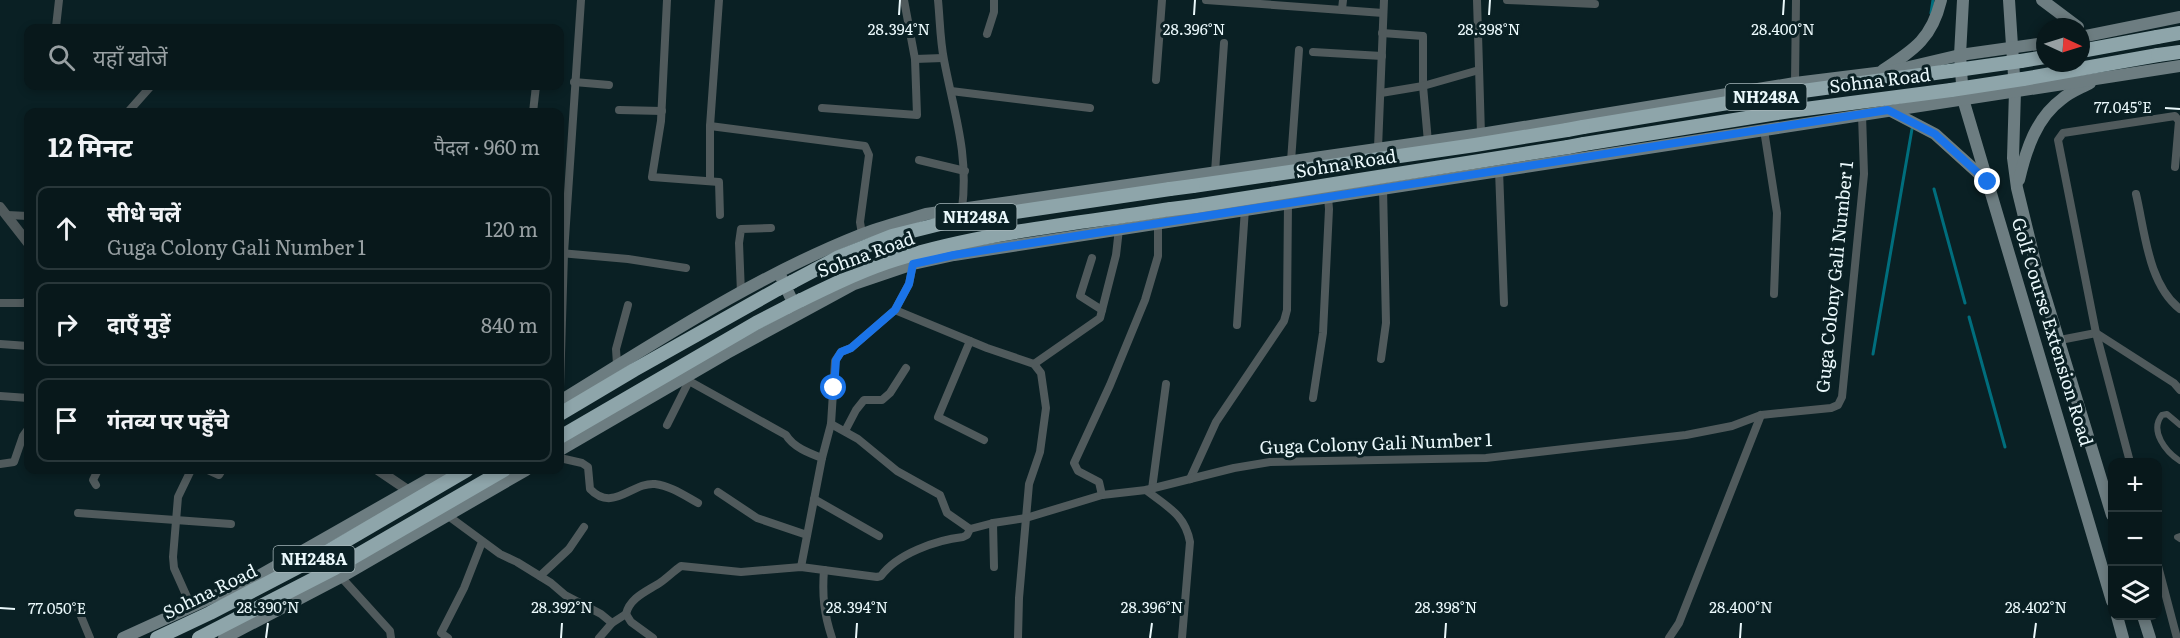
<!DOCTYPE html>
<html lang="hi">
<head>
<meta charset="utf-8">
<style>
  :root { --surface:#08181b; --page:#162528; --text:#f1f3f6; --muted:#98a0a3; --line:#29373a }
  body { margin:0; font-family:Literata,"Noto Sans Devanagari",serif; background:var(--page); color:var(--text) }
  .controls { position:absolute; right:18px; bottom:18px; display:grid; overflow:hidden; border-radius:12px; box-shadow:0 3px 9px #0003 }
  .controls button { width:54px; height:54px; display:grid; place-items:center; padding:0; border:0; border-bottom:2px solid var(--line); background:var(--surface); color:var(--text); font:30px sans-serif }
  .compass { position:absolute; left:2036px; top:18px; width:54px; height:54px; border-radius:50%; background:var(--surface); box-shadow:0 3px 9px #0003; rotate:94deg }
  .stop { position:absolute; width:18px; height:18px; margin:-14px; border:4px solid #1a73e8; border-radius:50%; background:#fff }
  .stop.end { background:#1a73e8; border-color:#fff; box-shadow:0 2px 6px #0008 }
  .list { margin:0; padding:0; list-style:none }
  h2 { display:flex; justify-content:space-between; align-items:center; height:78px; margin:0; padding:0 24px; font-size:26px }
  h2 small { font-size:20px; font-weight:400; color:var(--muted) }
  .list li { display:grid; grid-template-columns:39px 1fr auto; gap:18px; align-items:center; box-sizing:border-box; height:84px; margin:0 12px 12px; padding:0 12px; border:2px solid var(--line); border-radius:12px }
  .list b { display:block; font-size:22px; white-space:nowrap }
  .list p { margin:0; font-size:20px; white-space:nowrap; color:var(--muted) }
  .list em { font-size:20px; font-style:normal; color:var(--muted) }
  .icon { flex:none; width:33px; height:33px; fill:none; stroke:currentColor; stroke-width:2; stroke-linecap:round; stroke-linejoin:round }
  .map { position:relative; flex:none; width:2180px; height:638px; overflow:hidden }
  .search { position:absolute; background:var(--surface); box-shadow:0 3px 9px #0003; left:24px; top:24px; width:540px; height:66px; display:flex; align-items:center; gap:15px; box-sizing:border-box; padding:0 21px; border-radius:12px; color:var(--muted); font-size:22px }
  .panel { position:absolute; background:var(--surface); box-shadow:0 3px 9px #0003; left:24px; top:108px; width:540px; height:366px; border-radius:12px }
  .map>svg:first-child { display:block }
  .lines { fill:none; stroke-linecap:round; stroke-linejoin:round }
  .stream { stroke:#006e7d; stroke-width:3 }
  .pedestrian { stroke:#505a5c; stroke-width:6 }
  .minor { stroke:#505a5c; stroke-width:8 }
  .tertiary { stroke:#505a5c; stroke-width:10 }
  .secondary { stroke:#6d7d81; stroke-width:12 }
  .trunk { stroke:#8ea5aa; stroke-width:14 }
  .trunk-bridge { stroke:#8ea5aa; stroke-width:14 }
  .route { stroke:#1a73e8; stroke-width:8 }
  .ticks { fill:none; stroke:#eaf8fb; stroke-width:2 }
  .labels { text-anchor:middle; stroke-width:6; stroke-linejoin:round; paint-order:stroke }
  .shield { fill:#0a2024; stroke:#a7b7ba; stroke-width:1.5 }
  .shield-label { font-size:16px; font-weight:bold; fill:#eaf8fb }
  .street-label { font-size:18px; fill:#eaf8fb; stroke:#0a2024 }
  .ticks-label { font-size:15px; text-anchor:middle; fill:#eaf8fb; stroke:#0a2024; stroke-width:6; stroke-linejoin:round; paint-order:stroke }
</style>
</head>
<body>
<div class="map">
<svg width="2180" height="638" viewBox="0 0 2180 638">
  <rect width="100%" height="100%" fill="#0a2024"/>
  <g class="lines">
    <g class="stream">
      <path d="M1931,13L1933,0"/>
      <path d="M1934,189L1965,303"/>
      <path d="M1969,317L2005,447"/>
      <path d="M1873,354L1912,129"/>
    </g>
    <g class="pedestrian">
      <path d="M2180,425L2167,414L2162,415C2149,431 2166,452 2180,461"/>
      <path d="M2180,536L2177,537L2180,539"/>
    </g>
    <g class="minor">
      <path d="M667,0L661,121L652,177L719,182L720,215"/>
      <path d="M938,0C940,20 940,40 944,60C954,113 969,153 962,209"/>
      <path d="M1206,0L1383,13"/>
      <path d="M1477,0L1481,134"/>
      <path d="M1507,0L1595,4"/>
      <path d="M1342,9L1343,0"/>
      <path d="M56,27L59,0"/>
      <path d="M1382,33L1423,36V86L1428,142"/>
      <path d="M987,34L994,12V0"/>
      <path d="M1313,52L1382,56"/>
      <path d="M915,59L943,58"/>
      <path d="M1156,80L1162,0"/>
      <path d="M574,82L609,85"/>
      <path d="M1795,83L1796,0"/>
      <path d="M951,91L1090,108"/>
      <path d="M1381,93L1423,86L1479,70"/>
      <path d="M822,108L917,115L915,59L904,0"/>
      <path d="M619,110L662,111"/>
      <path d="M128,112L151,86"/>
      <path d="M533,112L536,86"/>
      <path d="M710,126L865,146L869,155L860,222L862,234"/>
      <path d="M1764,130L1777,213L1774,294"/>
      <path d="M1378,148L1384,0"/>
      <path d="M919,160L965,171"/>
      <path d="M1291,161L1299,50"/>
      <path d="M1499,170L1504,303"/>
      <path d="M1215,172L1224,43"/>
      <path d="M710,181V126L719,0"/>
      <path d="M2136,194C2145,232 2148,284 2180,309"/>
      <path d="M7,215L28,216"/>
      <path d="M560,253L628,259L686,268"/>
      <path d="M1092,258L1080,296L1102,310"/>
      <path d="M741,293L739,243L741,229L771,228"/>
      <path d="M0,303H23L28,301"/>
      <path d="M895,310L987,348L1034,364L1041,373L1046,408L1040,452L1029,484L1019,598L1018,638"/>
      <path d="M1237,325L1245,209"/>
      <path d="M2060,340L2096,333L2174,383L2180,390"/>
      <path d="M970,341L938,417L984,440"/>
      <path d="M0,344L28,346"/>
      <path d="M1381,359L1386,323L1383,188"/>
      <path d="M617,364L616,349L628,305"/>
      <path d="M1034,364L1100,318L1116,255L1119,229"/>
      <path d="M686,377L689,381L786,435C793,447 809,453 822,458"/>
      <path d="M560,388L564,253L581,0"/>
      <path d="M0,396L28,398"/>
      <path d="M1313,398L1323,333L1329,209L1328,197"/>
      <path d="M831,424L858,439L897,471L940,495L947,513L970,529"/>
      <path d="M667,425L689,381"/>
      <path d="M845,431L856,410L864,400H882L890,393L906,368"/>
      <path d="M560,458L582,463L588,467L590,489C613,513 632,482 655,484C671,486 685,496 698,503"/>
      <path d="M2130,462L2096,333L2058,140L2063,133L2175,116L2179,121L2175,167"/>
      <path d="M0,464L14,462L23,436L28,429"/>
      <path d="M208,470L219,475L222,470"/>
      <path d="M1190,479L1216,422L1284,321L1287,310L1288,203"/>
      <path d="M96,485L93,480L98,470"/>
      <path d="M1152,489L1166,384"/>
      <path d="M1146,490C1167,507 1185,514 1190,542L1182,638"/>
      <path d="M718,492L757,518L807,535"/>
      <path d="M1102,495L1099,482L1078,471L1074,463L1110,385L1145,300L1158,256V223"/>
      <path d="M814,499L879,536"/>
      <path d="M78,513L231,524"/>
      <path d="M447,515L500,554L517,562L551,583L565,595L601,614L612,623"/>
      <path d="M993,523L994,567"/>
      <path d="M2158,566L2177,638"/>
      <path d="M801,567L822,458L831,424L835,361L841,352L851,348L895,310L909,284L913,264"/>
      <path d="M824,570C822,595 824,614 832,638"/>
      <path d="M540,576L569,549L584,527"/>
      <path d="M341,577L390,631L391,638"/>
      <path d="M191,606L174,568L173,557L178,497L191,470"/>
      <path d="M78,609L90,638"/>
      <path d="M626,614L631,622L653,638"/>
      <path d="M448,638L441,633L464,588L482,542"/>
      <path d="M599,638L612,623L626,614C630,597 648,591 661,582C668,577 674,571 681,566L741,572L801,567L877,577L881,576C897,554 936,540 963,537L967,535L970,529L993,523L1026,518L1102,495L1146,490L1234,468L1270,462L1486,458L1686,435L1732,426L1761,415L1831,408L1838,405L1842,397L1864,174L1862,115"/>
      <path d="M1669,638L1679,623L1761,415"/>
    </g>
    <g class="tertiary">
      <path d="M0,207L28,243"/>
      <path d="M378,470L409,491"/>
    </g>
    <g class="secondary">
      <path d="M1963,0L1960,55L1963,99L2112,601"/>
      <path d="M2009,0L2015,91L2013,158L2017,188L2036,266L2112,515"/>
      <path d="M2042,0L2078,27"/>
      <path d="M2081,37L2180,17"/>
      <path d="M1883,70C1915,49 1932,38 1941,0"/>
      <path d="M1889,110L1935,134L1987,181"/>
      <path d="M2019,180C2026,150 2036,118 2062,99C2070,92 2081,88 2090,83"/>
      <path d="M781,277L798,313"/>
      <path d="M560,401C656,342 754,277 860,235C881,227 904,221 926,214L1481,134L1795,83L1892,71L1960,55L2045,43"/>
      <path d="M560,450L727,353L854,284L913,264L954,255L2180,66"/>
      <path d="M2117,616L2123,638"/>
      <path d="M2143,616L2150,638"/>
      <path d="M123,638L257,577L445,470"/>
      <path d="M224,638L341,577L526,470"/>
    </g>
    <g class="trunk">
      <path d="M2081,51L2157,37"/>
      <path d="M2021,61L2045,57"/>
      <path d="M2023,79L2158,55"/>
      <path d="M1583,127L1788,93L1950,71"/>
      <path d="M1584,144L1790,111L1951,90"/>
      <path d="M1193,186L1475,145L1567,130"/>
      <path d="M1195,206L1568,147"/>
      <path d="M792,282L839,257L892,236L948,222L1170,189"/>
      <path d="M801,300C832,285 864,269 897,259C984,232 1081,223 1171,209"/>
      <path d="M560,414L634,370L778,289"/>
      <path d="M560,437L756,323L787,307"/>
      <path d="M157,638L210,613L325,553L467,470"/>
      <path d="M199,638L335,568L504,470"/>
    </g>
    <g class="trunk-bridge">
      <path d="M2157,37L2180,33"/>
      <path d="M2158,55L2180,52"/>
      <path d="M1950,71L2021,61"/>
      <path d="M1951,90L2023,79"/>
      <path d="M1567,130L1583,127"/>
      <path d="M1568,147L1584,144"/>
      <path d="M1170,189L1193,186"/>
      <path d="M1171,209L1195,206"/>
      <path d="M778,289L792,282"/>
      <path d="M787,307L801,300"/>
    </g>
  </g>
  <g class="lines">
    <path class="route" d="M834,388L836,360L841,352L851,348L895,310L909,284L913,264L954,255L1888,110L1935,134L1988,182"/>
  </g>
  <path class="ticks" d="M899,15L900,0M1194,15L1195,0M1489,15L1490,0M1783,15L1784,0M2165,108L2180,109M0,608L15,609M266,638L268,623M561,638L562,623M856,638L857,623M1150,638L1152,623M1445,638L1446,623M1740,638L1741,623M2034,638L2036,623"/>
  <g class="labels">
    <g class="shield">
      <rect x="1725.5" y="84" width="81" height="26" rx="4.5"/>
      <rect x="935.5" y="204" width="81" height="26" rx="4.5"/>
      <rect x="273.5" y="546" width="81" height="26" rx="4.5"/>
    </g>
    <g class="shield-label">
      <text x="1766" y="103">NH248A</text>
      <text x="976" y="223">NH248A</text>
      <text x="314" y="565">NH248A</text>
    </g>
    <g class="street-label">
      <text transform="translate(1880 81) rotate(-7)" y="6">Sohna Road</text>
      <text transform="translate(1346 164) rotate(-9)" y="6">Sohna Road</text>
      <text transform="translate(866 255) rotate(-20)" y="6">Sohna Road</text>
      <text transform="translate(1835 277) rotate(-84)" y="6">Guga Colony Gali Number 1</text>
      <text transform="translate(2052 332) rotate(73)" y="6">Golf Course Extension Road</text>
      <text transform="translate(1376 444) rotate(-2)" y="6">Guga Colony Gali Number 1</text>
      <text transform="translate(210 592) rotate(-26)" y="6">Sohna Road</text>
    </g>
  </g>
  <g class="ticks-label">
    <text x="899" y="35">28.394°N</text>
    <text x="1194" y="35">28.396°N</text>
    <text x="1489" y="35">28.398°N</text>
    <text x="1783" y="35">28.400°N</text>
    <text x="2123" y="113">77.045°E</text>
    <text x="268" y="613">28.390°N</text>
    <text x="562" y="613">28.392°N</text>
    <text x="857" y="613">28.394°N</text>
    <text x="1152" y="613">28.396°N</text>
    <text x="1446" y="613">28.398°N</text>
    <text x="1741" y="613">28.400°N</text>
    <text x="2036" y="613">28.402°N</text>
    <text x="57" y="614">77.050°E</text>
  </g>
</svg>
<div class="controls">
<button>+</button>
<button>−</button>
<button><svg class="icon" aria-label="layers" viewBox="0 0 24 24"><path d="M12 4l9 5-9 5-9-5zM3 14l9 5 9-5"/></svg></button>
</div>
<svg class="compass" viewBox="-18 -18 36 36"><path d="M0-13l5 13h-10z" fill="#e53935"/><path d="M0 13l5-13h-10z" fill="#98a0a3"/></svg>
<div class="stop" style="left:834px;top:388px"></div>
<div class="stop end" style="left:1988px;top:182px"></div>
<div class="search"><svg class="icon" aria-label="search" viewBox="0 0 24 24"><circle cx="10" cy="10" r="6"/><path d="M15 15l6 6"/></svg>यहाँ खोजें</div>
<section class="panel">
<h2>12 मिनट<small>पैदल · 960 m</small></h2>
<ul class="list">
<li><svg class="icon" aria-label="ahead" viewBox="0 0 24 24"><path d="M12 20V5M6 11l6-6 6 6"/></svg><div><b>सीधे चलें</b><p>Guga Colony Gali Number 1</p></div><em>120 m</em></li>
<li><svg class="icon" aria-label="right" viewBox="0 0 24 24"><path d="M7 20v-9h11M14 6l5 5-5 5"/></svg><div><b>दाएँ मुड़ें</b></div><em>840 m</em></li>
<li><svg class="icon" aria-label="arrive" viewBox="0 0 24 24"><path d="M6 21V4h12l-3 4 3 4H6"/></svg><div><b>गंतव्य पर पहुँचे</b></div></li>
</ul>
</section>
</div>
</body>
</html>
